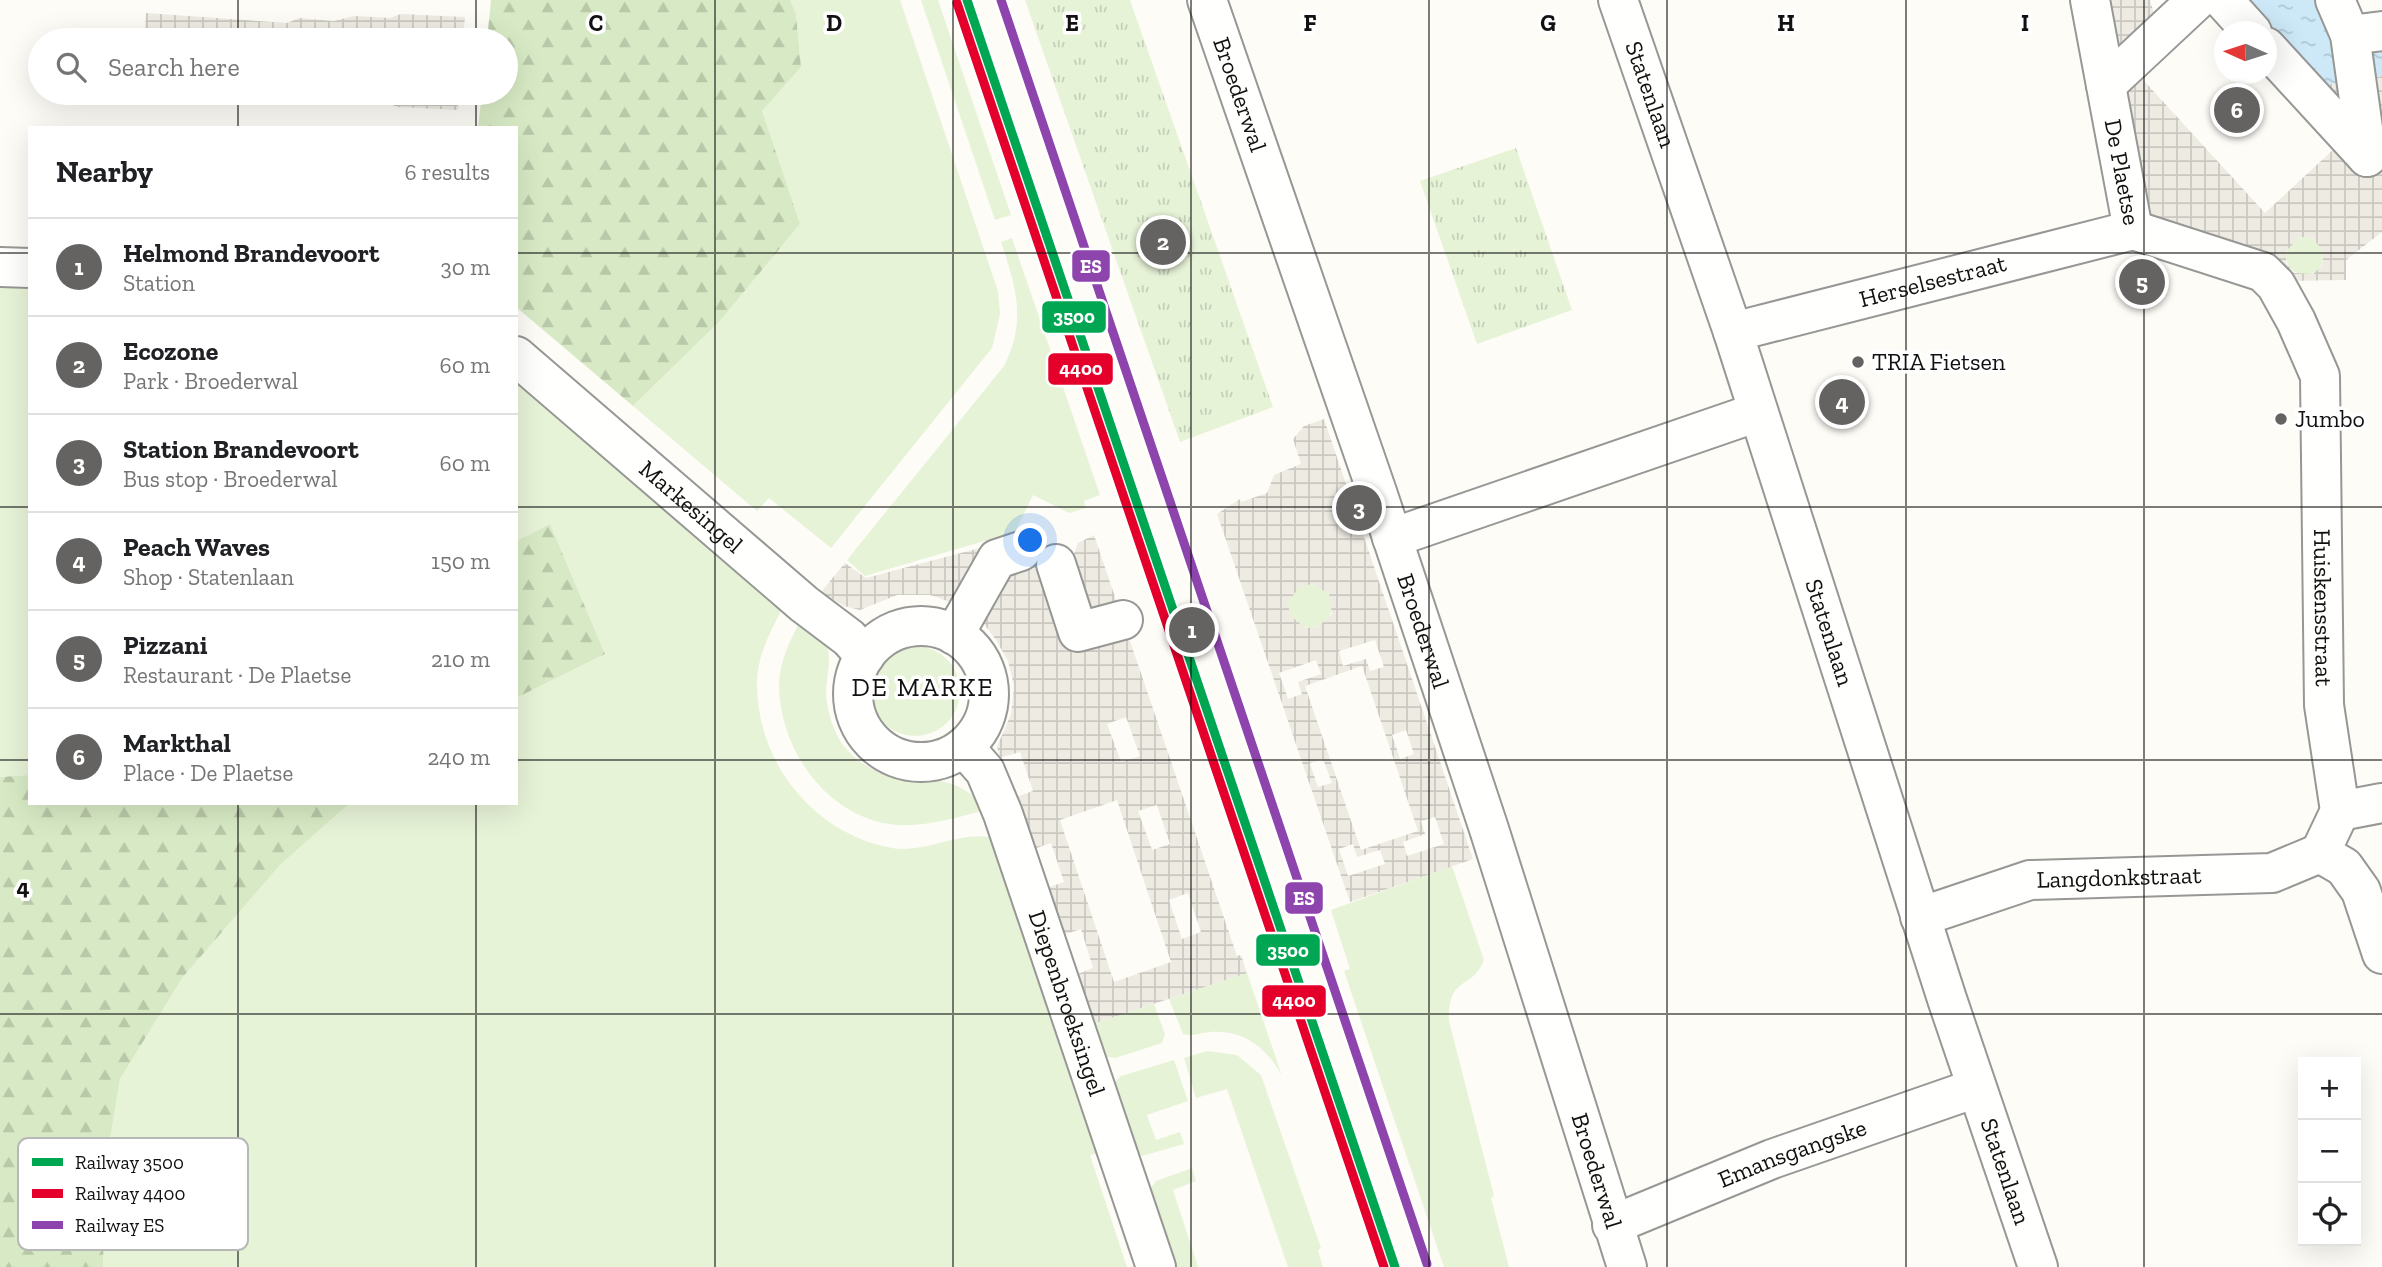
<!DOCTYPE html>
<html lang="en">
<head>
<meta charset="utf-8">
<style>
  :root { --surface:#fff; --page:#f2f2f2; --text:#202124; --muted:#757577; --line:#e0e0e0; --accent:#646362 }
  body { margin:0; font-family:"Zilla Slab",serif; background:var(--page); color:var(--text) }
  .controls { position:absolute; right:21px; bottom:21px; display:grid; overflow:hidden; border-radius:0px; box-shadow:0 7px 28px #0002 }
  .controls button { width:63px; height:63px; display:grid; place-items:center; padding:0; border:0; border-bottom:2px solid var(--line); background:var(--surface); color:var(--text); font:35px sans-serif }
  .compass { position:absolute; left:2214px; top:21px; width:63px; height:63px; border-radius:50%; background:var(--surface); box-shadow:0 7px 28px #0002; rotate:273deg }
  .you { position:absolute; left:1031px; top:541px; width:24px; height:24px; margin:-18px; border:5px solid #fff; border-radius:50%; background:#1a73e8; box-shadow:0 0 0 10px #1a73e833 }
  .badge { display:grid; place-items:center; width:46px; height:46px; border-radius:50%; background:var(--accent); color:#fff; font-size:23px; font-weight:700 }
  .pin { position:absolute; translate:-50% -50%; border:4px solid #fff; box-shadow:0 2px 7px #0006 }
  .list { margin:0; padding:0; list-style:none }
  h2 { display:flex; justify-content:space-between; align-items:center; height:91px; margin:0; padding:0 28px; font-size:30px }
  h2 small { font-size:23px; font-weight:400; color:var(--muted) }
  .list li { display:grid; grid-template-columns:46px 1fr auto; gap:21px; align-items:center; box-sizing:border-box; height:98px; padding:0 28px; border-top:2px solid var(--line) }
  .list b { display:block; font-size:26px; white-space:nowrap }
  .list p { margin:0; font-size:23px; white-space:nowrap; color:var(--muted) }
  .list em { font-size:23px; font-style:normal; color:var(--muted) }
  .icon { flex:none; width:38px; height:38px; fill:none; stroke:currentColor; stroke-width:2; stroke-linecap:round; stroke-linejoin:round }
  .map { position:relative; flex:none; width:2382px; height:1267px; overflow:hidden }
  .search { position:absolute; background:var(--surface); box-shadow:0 7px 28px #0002; left:28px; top:28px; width:490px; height:77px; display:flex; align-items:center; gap:18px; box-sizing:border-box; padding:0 24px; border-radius:38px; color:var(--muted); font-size:26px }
  .panel { position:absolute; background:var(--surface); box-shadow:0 7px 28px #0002; left:28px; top:126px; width:490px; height:679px; border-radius:0px }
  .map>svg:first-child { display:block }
  .grass { fill:#e7f3d7 }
  .forest { fill:url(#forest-firs) }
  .park { fill:url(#park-tufts) }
  .plaza { fill:url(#plaza-grid); fill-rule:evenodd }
  .water { fill:url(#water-ripples) }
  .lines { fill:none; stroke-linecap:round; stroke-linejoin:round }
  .minor-casing { stroke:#979795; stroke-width:42 }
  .minor { stroke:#fffffe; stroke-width:38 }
  .rail-1-casing { stroke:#fff; stroke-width:14 }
  .rail-2-casing { stroke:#fff; stroke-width:14 }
  .rail-3-casing { stroke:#fff; stroke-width:14 }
  .rail-1 { stroke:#00a651; stroke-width:9 }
  .rail-2 { stroke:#e4002b; stroke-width:9 }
  .rail-3 { stroke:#8e44ad; stroke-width:9 }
  .grid { fill:none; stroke:#111; stroke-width:2; stroke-opacity:0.55 }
  .poi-dot { fill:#646362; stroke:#fff; stroke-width:2.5 }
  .labels { text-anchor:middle; stroke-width:7; stroke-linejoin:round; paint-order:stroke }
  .street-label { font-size:24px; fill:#111; stroke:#fff }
  .poi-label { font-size:24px; fill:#111; stroke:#fff; text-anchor:start }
  .neighbourhood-label { font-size:26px; letter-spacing:2px; fill:#111; stroke:#fff }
  .key { fill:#fff; stroke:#b8b8b8; stroke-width:2 }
  .key-label { font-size:19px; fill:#111 }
  .grid-label { font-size:23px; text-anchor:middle; font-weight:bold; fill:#111; stroke:#fff; stroke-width:7; stroke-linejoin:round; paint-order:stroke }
  .line-badge { stroke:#fff; stroke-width:2.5 }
  .badge-label { font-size:19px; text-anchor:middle; font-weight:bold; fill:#fff }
</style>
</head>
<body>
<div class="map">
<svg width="2382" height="1267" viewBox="0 0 2382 1267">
  <defs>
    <pattern id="forest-firs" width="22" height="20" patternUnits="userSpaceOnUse" patternTransform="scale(1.75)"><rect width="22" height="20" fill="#d8eac5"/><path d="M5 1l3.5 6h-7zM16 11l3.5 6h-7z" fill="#b8c8a8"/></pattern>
    <pattern id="park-tufts" width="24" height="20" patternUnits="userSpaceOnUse" patternTransform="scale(1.75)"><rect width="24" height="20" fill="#e7f3d7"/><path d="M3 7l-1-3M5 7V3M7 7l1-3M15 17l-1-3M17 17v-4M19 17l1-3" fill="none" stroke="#c5cfb8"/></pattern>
    <pattern id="plaza-grid" width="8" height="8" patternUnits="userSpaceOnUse" patternTransform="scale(1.75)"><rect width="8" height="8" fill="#edebe2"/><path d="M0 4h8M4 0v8" fill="none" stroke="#cac8c1"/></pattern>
    <pattern id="water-ripples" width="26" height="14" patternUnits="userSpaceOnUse" patternTransform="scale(1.75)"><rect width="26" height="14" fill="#cde8f7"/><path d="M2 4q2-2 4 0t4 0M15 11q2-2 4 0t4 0" fill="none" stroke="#afc6d3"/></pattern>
  </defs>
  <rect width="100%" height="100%" fill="#fdfcf7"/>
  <g class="grass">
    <path d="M790,0H900L998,291L1000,314L992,348L831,548L769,498L757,511L633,406L719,322L800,224L761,111L801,67L796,14Z"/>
    <path d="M921,0H938L1011,215L995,220Z"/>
    <circle cx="2305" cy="256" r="19"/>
    <path d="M1012,238L1100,495L1084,501L1086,508L1069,513L1033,495L1015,532L865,576L847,560L1004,366C1027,321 1016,287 1001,242Z"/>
    <path d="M0,283L30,284V775L0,777Z"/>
    <path d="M516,375L785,603C772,629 757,654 757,684C757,763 814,834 892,848C928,854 963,828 997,839L1104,1152L1090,1155L1127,1267H103L106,1164L120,1079L183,977L280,865L350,803H516V698L605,654L550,524L516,541Z"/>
    <circle cx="1310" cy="606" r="22"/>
    <path d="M801,620C808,627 820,634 825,642C833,656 827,674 826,689C826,707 832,730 843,745C890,803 945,754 986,810C958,817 927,827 897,825C828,819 780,751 779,686C779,662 790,640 801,620Z"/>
    <circle cx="915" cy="691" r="45"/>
    <path d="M1452,866L1484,960C1471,992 1448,974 1449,1021L1494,1196L1491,1198L1509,1267H1444L1344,971L1350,969L1331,910Z"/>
    <path d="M1247,973L1281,1073V1074C1266,1047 1242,1029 1210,1032C1200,1033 1192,1037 1183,1034L1169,999Z"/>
    <path d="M1154,1004L1165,1034L1162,1043L1115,1058L1102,1056L1090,1025Z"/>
    <path d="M1207,1051L1237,1055L1261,1075L1321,1248L1318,1250L1323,1267H1288L1227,1089L1196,1098L1184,1058Z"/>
    <path d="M1174,1060L1188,1101L1147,1115L1156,1140L1180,1132L1184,1144L1142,1156L1136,1154L1113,1084L1121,1076Z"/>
    <path d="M1192,1168L1196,1181L1173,1190L1198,1267H1172L1149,1191L1156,1181Z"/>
  </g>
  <g class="forest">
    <path d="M491,0H790L796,14L801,67L762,111L800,224L719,322L633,406L516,307V128H478L482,93H506V40H487Z"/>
    <path d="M550,524L605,654L516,698V541Z"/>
    <path d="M30,775V803H350L280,865L183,977L120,1079L106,1164L103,1267H0V777Z"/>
  </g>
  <g class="park">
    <path d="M1025,0H1130L1273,407L1180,442Z"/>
    <path d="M1516,148L1572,310L1477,344L1420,181Z"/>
  </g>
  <g class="plaza">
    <path d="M2099,0H2150L2155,17L2173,0H2246L2324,85L2382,76V232L2346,260V280L2288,281L2283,271L2268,259L2154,225ZM2206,5L2231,31L2266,32L2267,71L2336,147L2265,213L2135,71ZM2300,237L2313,238L2324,253L2322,266L2313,274L2294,273L2286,263V251Z"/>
    <path d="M146,13L287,23L299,18L334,21L354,16L390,18L401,14L465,17L463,40H144Z"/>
    <path d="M342,93H459L458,110L397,107L381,100Z"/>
    <path d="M1324,419L1473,859L1350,902L1217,514L1240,499L1241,502L1267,493L1274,475L1301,464L1293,439L1304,426ZM1313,584L1329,594L1332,614L1318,627L1305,628L1290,615L1288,602L1300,586ZM1375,640L1384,667L1370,671L1366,659L1343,666L1339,651ZM1316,660L1321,674L1298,682L1302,694L1288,699L1279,673ZM1362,666L1418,831L1361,850L1305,686ZM1406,730L1414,754L1400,759L1392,735ZM1323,759L1332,783L1318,787L1310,763ZM1435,817L1444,844L1407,856L1403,842L1425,834L1421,821ZM1353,844L1357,857L1380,850L1385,864L1348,876L1339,849Z"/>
    <path d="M1094,535L1237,956L1241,955L1247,973L1090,1025L1073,976L1093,968L1081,929L1060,936L1044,889L1064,882L1051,843L1031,850L1013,798L1033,791L1020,752L1000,758L997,747L1011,714L1014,686L1008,661L996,640L981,620L956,604L930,595H897L860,610L844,606L821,592L845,563L866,578L991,545L1042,566L1072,559L1078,543ZM1126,717L1140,756L1121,762L1107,724ZM1117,800L1171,962L1114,982L1060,820ZM1157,805L1170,844L1152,850L1138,811ZM1188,893L1201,932L1182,939L1169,900Z"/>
  </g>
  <path class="water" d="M2246,0H2317L2335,59L2382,52V76L2324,85Z"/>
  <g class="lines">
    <g class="minor-casing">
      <g id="minor">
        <path id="s1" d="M1207,0L1377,492L1489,829L1627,1267"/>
        <path id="s2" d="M1618,0L1733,332L1947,999L2038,1267"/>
        <path id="s3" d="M2090,0L2133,230"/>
        <path d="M2223,0L2252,32"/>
        <path d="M2335,0L2350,35L2367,157"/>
        <path d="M2350,35L2382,31"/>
        <path d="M2266,47L2367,157"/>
        <path d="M2106,85L2197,0"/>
        <path id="s4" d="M2133,230L2263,272L2276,285L2296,321L2320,376L2324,705L2340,811L2320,853"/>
        <path d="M0,267L30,268"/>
        <path id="s5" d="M1733,332L2133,230"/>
        <path id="s6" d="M516,356L804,604L849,638L865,656"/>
        <path d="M1392,538L1758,412"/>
        <path d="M1056,564L1078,632L1123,620"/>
        <circle cx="921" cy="694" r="68"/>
        <path d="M954,635L997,559L1021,551"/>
        <path id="s7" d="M964,747L985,771L1003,814L1156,1267"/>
        <path d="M2340,811L2382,803"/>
        <path d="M2320,853L2344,867L2361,891L2382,954"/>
        <path id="s8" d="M1920,917L2030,880L2272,873L2320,853"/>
        <path id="s9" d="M1612,1225L1772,1159L1976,1088"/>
      </g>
    </g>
    <use href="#minor" class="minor"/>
    <g class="rail-1-casing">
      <path id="rail-1" d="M967,0L1395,1267"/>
    </g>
    <g class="rail-2-casing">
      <path id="rail-2" d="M957,3L1384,1267"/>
    </g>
    <g class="rail-3-casing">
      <path id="rail-3" d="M1001,0L1427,1264"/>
    </g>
    <use href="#rail-1" class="rail-1"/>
    <use href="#rail-2" class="rail-2"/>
    <use href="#rail-3" class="rail-3"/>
  </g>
  <path class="grid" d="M238,0V40M476,0V40M715,0V1267M953,0V1267M1191,0V1267M1429,0V1267M1667,0V1267M1906,0V1267M2144,0V1267M238,93V128M476,93V128M0,253H30M516,253H2382M0,507H30M516,507H2382M0,760H30M516,760H2382M238,803V1267M476,803V1267M0,1014H2382"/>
  <g class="poi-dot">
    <circle cx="1858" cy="362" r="7"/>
    <circle cx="2281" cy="419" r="7"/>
  </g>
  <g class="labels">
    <g class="street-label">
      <text dy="8" stroke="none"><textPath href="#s1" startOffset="100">Broederwal</textPath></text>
      <text dy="8" stroke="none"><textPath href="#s2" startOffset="100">Statenlaan</textPath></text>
      <text dy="8" stroke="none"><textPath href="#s3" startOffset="175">De Plaetse</textPath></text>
      <text dy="8" stroke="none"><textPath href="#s5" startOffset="206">Herselsestraat</textPath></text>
      <text dy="8" stroke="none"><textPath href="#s6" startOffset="231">Markesingel</textPath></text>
      <text dy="8" stroke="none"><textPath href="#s4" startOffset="488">Huiskensstraat</textPath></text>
      <text dy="8" stroke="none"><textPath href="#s1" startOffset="667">Broederwal</textPath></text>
      <text dy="8" stroke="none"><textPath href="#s2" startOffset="667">Statenlaan</textPath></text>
      <text dy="8" stroke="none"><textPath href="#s8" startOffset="205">Langdonkstraat</textPath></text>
      <text dy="8" stroke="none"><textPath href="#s7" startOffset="278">Diepenbroeksingel</textPath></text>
      <text dy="8" stroke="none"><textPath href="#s9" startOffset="194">Emansgangske</textPath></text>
      <text dy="8" stroke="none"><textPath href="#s1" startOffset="1234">Broederwal</textPath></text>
      <text dy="8" stroke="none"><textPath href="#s2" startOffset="1234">Statenlaan</textPath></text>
    </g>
    <g class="poi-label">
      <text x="1872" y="370">TRIA Fietsen</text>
      <text x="2295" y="427">Jumbo</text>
    </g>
    <g class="neighbourhood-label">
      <text x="923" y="696">DE MARKE</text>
    </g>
  </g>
  <rect x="18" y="1138" width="230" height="112" rx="10" class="key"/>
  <rect x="32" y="1158" width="31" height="8" fill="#00a651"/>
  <rect x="32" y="1189" width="31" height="9" fill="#e4002b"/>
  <rect x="32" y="1221" width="31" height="8" fill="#8e44ad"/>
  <g class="key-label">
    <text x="75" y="1169">Railway 3500</text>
    <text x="75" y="1200">Railway 4400</text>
    <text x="75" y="1232">Railway ES</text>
  </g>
  <g class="grid-label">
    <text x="596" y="31">C</text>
    <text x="834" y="31">D</text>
    <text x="1072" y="31">E</text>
    <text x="1310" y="31">F</text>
    <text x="1548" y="31">G</text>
    <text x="1786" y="31">H</text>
    <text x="2025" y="31">I</text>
    <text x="23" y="895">4</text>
  </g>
  <g class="line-badge">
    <rect x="1071" y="249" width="40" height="34" rx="7" fill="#8e44ad"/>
    <rect x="1041" y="300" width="66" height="34" rx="7" fill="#00a651"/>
    <rect x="1047" y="352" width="67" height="34" rx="7" fill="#e4002b"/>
    <rect x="1284" y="881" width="40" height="34" rx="7" fill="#8e44ad"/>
    <rect x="1255" y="933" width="66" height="34" rx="7" fill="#00a651"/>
    <rect x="1261" y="984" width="66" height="34" rx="7" fill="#e4002b"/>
  </g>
  <g class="badge-label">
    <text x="1091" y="273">ES</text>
    <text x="1074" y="323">3500</text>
    <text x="1081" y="375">4400</text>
    <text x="1304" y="905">ES</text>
    <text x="1288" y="957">3500</text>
    <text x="1294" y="1007">4400</text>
  </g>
</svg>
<div class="controls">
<button>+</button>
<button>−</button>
<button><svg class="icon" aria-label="locate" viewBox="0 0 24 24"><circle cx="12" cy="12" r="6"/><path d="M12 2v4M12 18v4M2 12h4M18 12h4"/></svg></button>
</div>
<svg class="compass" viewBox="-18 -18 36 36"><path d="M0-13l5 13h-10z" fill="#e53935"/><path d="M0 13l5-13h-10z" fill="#757577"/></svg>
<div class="you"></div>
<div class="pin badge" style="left:1192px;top:630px">1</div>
<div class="pin badge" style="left:1163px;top:242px">2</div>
<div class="pin badge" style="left:1359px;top:508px">3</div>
<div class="pin badge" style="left:1842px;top:402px">4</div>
<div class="pin badge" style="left:2142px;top:282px">5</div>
<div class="pin badge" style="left:2237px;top:110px">6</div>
<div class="search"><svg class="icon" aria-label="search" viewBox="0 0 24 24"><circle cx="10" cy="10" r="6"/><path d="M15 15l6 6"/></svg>Search here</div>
<section class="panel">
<h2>Nearby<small>6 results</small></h2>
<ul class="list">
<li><span class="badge">1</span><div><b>Helmond Brandevoort</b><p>Station</p></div><em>30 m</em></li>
<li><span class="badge">2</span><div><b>Ecozone</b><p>Park · Broederwal</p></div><em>60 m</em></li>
<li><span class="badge">3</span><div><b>Station Brandevoort</b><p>Bus stop · Broederwal</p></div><em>60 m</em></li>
<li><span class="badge">4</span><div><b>Peach Waves</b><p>Shop · Statenlaan</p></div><em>150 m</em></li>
<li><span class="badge">5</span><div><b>Pizzani</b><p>Restaurant · De Plaetse</p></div><em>210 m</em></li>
<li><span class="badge">6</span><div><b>Markthal</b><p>Place · De Plaetse</p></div><em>240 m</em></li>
</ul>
</section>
</div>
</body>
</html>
